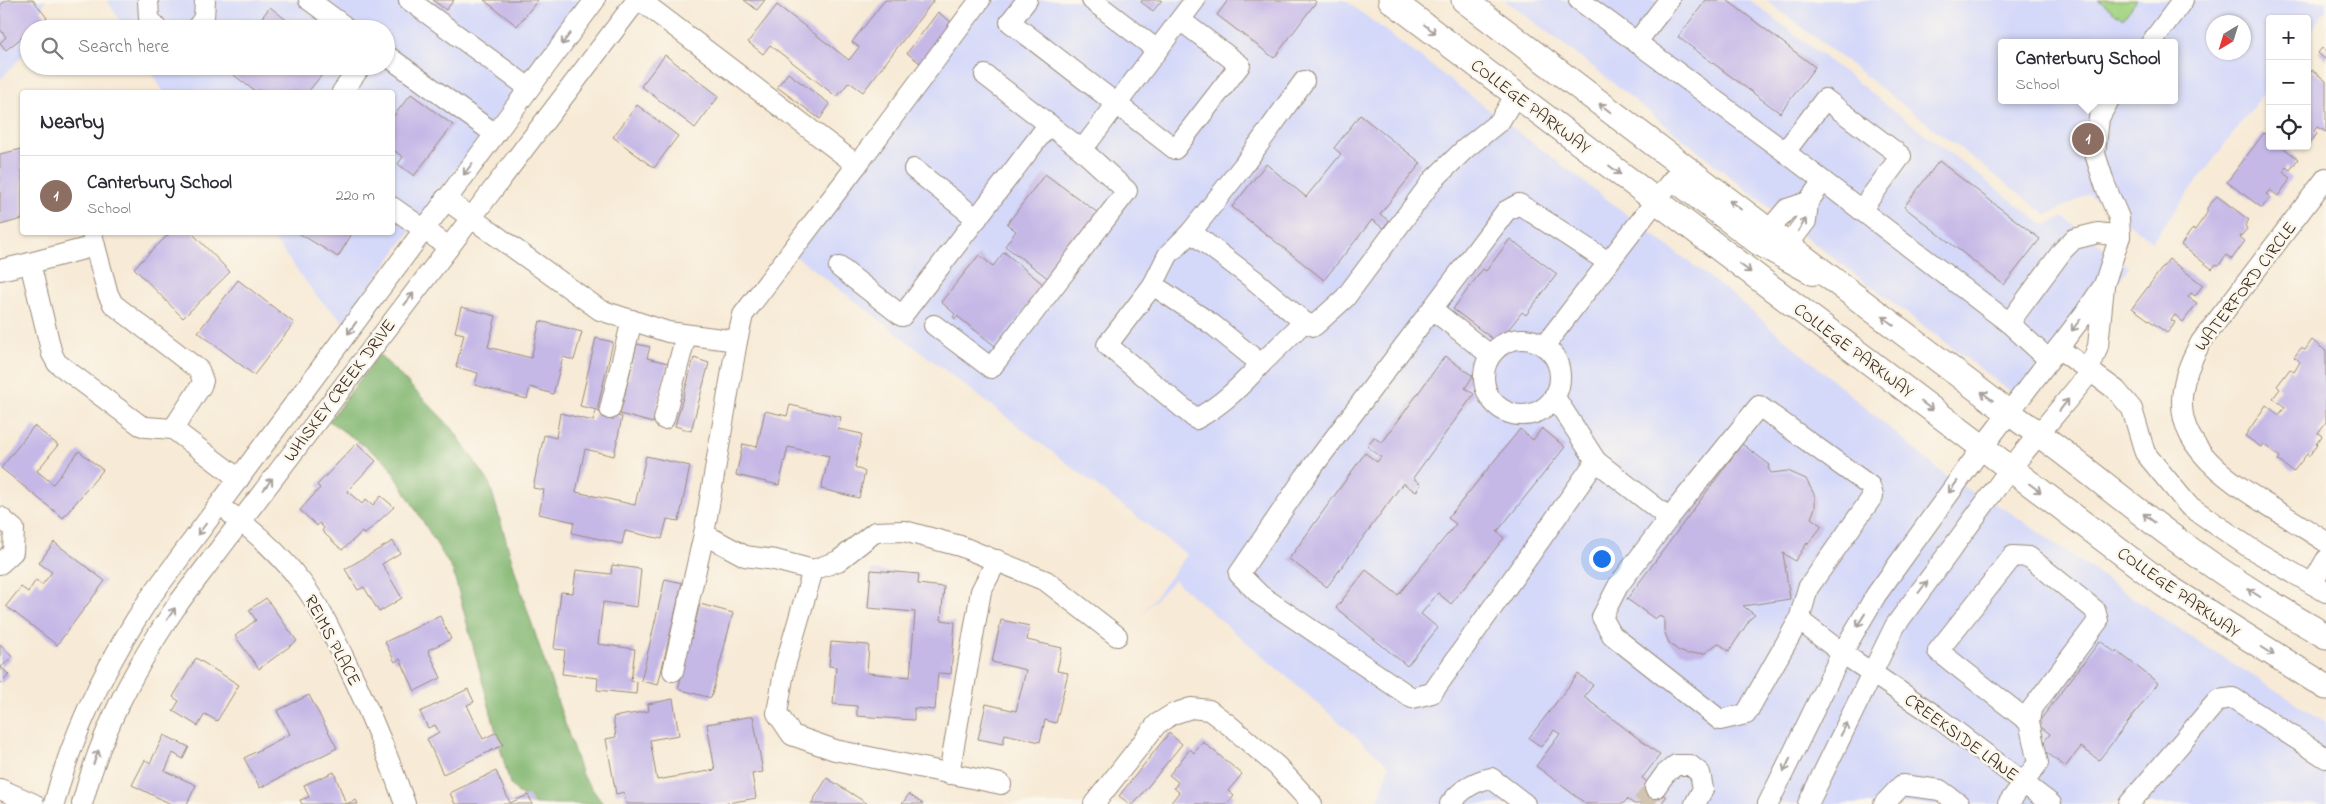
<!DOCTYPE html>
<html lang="en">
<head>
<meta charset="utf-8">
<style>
  :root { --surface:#fff; --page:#f7f7f7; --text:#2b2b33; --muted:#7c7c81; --line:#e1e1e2; --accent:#ea580c }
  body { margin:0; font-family:"Indie Flower",sans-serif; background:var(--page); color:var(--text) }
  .controls { position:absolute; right:15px; top:15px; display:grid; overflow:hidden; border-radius:5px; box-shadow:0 1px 4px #0004 }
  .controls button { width:45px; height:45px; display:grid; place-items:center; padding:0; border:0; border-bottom:1px solid var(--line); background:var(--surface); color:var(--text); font:25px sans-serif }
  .compass { position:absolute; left:2206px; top:15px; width:45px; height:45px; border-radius:50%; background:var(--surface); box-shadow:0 1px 4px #0004; rotate:218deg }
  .you { position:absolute; left:1601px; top:558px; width:18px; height:18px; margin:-12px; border:4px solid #fff; border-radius:50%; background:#1a73e8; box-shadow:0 0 0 8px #1a73e833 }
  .badge { display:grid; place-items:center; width:32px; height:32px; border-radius:50%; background:var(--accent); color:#fff; font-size:16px; font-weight:700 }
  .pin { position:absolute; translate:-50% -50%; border:2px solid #fff; box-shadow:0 1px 5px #0006 }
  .popup { position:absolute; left:1998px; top:39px; width:180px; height:65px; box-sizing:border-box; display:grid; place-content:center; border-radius:5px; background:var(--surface); filter:drop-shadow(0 1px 4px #0005); font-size:16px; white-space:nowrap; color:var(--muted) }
  .popup b { font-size:19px; color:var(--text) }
  .popup::after { content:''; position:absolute; left:50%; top:100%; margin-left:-10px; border:10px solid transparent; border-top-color:var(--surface) }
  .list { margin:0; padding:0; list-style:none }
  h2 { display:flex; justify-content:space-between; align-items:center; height:65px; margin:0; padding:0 20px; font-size:21px }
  h2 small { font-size:16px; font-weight:400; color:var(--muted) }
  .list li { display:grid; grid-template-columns:32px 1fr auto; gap:15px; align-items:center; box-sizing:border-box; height:80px; padding:0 20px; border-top:1px solid var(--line) }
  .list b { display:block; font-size:19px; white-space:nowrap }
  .list p { margin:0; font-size:16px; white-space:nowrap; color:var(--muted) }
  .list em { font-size:16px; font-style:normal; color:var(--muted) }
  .icon { flex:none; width:28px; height:28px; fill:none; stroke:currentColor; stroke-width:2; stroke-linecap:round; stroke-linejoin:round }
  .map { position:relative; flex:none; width:2326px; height:804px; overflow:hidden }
  .search { position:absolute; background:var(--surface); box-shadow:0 1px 4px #0004; left:20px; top:20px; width:375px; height:55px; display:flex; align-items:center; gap:12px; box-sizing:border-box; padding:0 18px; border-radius:28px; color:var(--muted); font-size:19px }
  .panel { position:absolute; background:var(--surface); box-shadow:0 1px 4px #0004; left:20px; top:90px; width:375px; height:145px; border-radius:5px }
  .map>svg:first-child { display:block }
  .built { fill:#d4d8f9; fill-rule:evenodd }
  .green { fill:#a2d482; stroke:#6e7f50 }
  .forest { fill:#81b670; stroke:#5e7047 }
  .building { fill:#c5b8e7 }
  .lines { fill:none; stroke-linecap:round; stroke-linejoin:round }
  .minor-tunnel { stroke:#d1c4b1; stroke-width:20; stroke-dasharray:20 10; stroke-linecap:butt }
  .minor-casing { stroke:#998a7a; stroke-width:22 }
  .major-casing { stroke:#998a7a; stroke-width:27 }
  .minor { stroke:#fff; stroke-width:20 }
  .major { stroke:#fff; stroke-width:25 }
  .oneway { stroke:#a79f9a }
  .labels { text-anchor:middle; stroke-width:5; stroke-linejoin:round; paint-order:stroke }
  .street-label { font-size:18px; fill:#3b2a1e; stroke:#fbf7ec }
</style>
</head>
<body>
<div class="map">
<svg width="2326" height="804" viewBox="0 0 2326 804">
  <rect width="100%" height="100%" fill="#fbf7ec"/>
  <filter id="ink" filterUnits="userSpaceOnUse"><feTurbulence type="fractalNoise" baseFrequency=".02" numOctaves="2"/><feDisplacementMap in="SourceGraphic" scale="10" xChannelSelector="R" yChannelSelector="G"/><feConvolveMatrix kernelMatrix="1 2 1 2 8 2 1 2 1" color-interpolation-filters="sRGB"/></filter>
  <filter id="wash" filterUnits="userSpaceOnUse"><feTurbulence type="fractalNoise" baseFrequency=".0096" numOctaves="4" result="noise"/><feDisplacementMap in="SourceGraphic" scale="20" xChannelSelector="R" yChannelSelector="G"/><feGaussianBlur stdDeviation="1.12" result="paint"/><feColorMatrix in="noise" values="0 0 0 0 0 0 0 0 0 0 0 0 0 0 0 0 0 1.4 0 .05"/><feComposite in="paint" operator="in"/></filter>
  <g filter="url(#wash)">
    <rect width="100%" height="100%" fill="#f7ead6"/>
    <g class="built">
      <path d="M0,0H45L35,29H29L27,51L0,80Z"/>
      <path d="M107,0H583L415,224L344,322L318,298L269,233L392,232V92H164L147,66H386V29H125Z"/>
      <path d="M979,0H1345L1730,293L1952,481L2008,511L2177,628L2326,722V804H1377L1389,765L1174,580L1142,614L1187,555L785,248Z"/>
      <path d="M1505,0H1750L2041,223L2047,225L2063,217L2129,267L2028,405L1799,232L1588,63Z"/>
      <path d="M1766,0H2326V10L2307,35V19H2270V85L2152,241L2089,194L2047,215ZM2214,22H2244V52H2214ZM2002,43H2174V100H2002Z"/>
    </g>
    <path class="green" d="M2098,0H2137L2123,19Z"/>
    <path class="forest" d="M379,354L452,428L489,482L521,591L582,775L603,804H529L510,784L453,571L387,462L329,421Z"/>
    <g id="blocks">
      <g class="building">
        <path d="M7,0H33L47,18L33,29H29V32L6,50L0,43L6,37L0,29V5Z"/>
        <path d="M433,0H454L446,10Z"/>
        <path d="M484,0H538L517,26Z"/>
        <path d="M744,0H765L757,10Z"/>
        <path d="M885,0H934L863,92L849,82L837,97L770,45L763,54L748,42L777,5L849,60L859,47L852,42Z"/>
        <path d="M1142,0H1162L1153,11L1141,2Z"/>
        <path d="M1228,0H1314L1316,2L1274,58L1217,15Z"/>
        <path d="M1706,0H1727L1815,67L1780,113L1678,37Z"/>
        <path d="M270,7L289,22L284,29H253Z"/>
        <path d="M938,12L951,22L920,63L907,53Z"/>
        <path d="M2322,48L2326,51V60L2318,53Z"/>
        <path d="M665,55L719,96L695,128L641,86Z"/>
        <path d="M222,66H329L308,92H262L259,90L256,92Z"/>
        <path d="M2312,70L2326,81V132L2317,127L2314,131L2317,134L2308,145L2307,77Z"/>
        <path d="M788,73L830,104L820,119L777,87Z"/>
        <path d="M411,94L453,125L414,176L398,164L403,157L392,149V118Z"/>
        <path d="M637,105L678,136L654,168L613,137Z"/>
        <path d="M1360,115L1421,163L1380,214L1389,221L1383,228L1372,220L1324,280L1232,207L1266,164L1306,197L1341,154L1334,148Z"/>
        <path d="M2264,133L2270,138V146H2281L2298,159L2290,170L2286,167L2283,172L2291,178L2278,196L2270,190L2266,194L2270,197L2262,208L2227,182Z"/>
        <path d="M22,149V219L0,225V154Z"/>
        <path d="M1939,161L2040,239L2004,285L1904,207Z"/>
        <path d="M1045,174L1098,213L1049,279L1005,246L1016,231L1007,224Z"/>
        <path d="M2217,196L2249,220L2245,225L2247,229L2240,237L2245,241L2232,259L2226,255L2220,264L2218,265L2216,264L2212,269L2181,245L2190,232L2193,229L2195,230L2207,213V208Z"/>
        <path d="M171,232H191L230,272L183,318L134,268Z"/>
        <path d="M297,232H353L338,257Z"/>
        <path d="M1510,239L1557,274L1526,315L1522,312L1498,343L1453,309L1483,269L1486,271Z"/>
        <path d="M1004,252L1044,285L995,346L957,316L955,319L953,317L955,314L941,302L979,255L993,266Z"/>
        <path d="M2169,259L2203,285L2195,296L2191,293L2188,297L2197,303L2183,322L2175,315L2171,320L2175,322L2173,326L2167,333L2132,308Z"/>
        <path d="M238,280L294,323L254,375L198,332Z"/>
        <path d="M461,307L496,316L488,347L531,358L540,321L582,332L574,360L563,357L553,394L530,387L527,399L475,385L478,373L456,367L464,334L455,332Z"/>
        <path d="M596,338L613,342L597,410L580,406Z"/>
        <path d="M2312,340L2326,351V422L2318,433L2322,436L2316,444L2317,445L2309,456L2307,454L2293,472L2278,460L2280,457L2263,444L2261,447L2245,436L2266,405L2279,415L2285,407L2273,398L2280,389L2277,386L2290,369L2294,372L2300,362L2294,357L2301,348L2305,350Z"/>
        <path d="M637,344L650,347L647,358L668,363L653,423L620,414Z"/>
        <path d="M1445,356L1473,376L1465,388L1474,394L1413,478L1421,484L1416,492L1403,483L1327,587L1289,559L1365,453L1377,462L1381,457L1367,446L1374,437L1382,443Z"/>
        <path d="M694,358L709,363L691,431L675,426Z"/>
        <path d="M790,405L841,417L838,429L862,434L855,467L865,472L859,498L821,489L829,456L788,447L779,485L736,475L743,444L757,447L765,411L787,416Z"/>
        <path d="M596,411L622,417L614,456L585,449L576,492L635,505L646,456L690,466L679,521L667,519L662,539L625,531L622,544L572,533L574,522L539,514L544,490L533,488L544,435L556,438L560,413L593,421Z"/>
        <path d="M34,426L58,445L37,471L53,484L79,451L103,470L63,518L1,468Z"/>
        <path d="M1542,428L1565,447L1497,532L1504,538L1451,604L1438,593L1421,614L1438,628L1407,666L1336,608L1366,570L1398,595L1456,524L1448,518L1520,429L1533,440Z"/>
        <path d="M357,443L376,461L347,491L362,504L366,499L373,505L381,496L394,507L364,535L362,532L342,550L322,531L324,528L319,523L317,526L300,510L320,488L317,485Z"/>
        <path d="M1742,444L1770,465L1768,468L1771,473L1788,471L1806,479L1815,496V508L1811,518L1822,526L1808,544L1807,543L1795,561L1783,553L1790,599L1743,606L1755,615L1751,618L1729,651L1718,643L1705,653L1687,654L1679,651L1669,643L1664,631V618L1658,616L1655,619L1627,599Z"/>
        <path d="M393,541L400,553L382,564L402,598L379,612L364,587L358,590L345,569Z"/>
        <path d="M54,542L105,581L57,645L6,606L21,587L28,592L36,580L42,585L52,572L39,563Z"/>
        <path d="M612,565L641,569L637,607L603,602L598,644L635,649L631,681L637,682L636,694L597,690L598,678L562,674L565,650L554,649L561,592L573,593L576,570L611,574Z"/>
        <path d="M871,570L919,574L918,584L944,587L941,620L955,622L951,674L938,673L935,710L914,708V720L857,716V706L833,704L836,667L829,666L831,642L869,645L867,673L910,677L915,612L868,608Z"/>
        <path d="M665,579L682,583L658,685L641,681Z"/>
        <path d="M266,598L297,641L259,669L235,636L256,620L249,610Z"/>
        <path d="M700,604L733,613L711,698L678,689Z"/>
        <path d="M440,616L451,639L428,650L441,678L415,691L400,659L395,662L385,642Z"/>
        <path d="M1001,620L1030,626L1027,640L1062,648L1057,671L1068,673L1056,723L1045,720L1040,742L1005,734L1003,744L978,739L986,704L1016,711L1026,670L992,662Z"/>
        <path d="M2100,641L2116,653L2117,651L2158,683L2099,760L2081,747L2065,767L2040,747L2050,734L2037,724Z"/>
        <path d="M0,644L12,657L1,667L9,675L0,684Z"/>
        <path d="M196,658L239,685L217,721L205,714L198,726L173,711L179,701L173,697Z"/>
        <path d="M1578,674L1593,685L1584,697L1660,755L1642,778L1666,797L1661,804H1634L1627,799L1623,804H1586L1536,766L1560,734L1554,730L1541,747L1529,738Z"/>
        <path d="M468,689L474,702L467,705L483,739L497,732L503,745L443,774L427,739L439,732L435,725L428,728L420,712Z"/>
        <path d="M309,695L337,748L260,788L244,758L290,734L277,711Z"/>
        <path d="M673,699L679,735L650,740L657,780L715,770L707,724L753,716L763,772L752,774L756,798L722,804H626L624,792L616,794L606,739L616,737L613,717L649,711L648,704Z"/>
        <path d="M1169,733L1182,744L1134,804H1130L1119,796Z"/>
        <path d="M164,735L189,747L183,759L173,753L165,771L196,785L187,804H171L132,785L145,760L150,763Z"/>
        <path d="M1203,742L1242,774L1228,791L1234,796L1227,804H1170L1179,792L1174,788L1178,782L1169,775L1190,749L1194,753Z"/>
        <path d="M496,771L510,803L528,795L533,804H455L450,793Z"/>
        <path d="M334,772L346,804L356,800L358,804H302L300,800L309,797L304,785Z"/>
        <path d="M827,778L868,804H811Z"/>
        <path d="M909,794L923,804H902Z"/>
      </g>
    </g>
  </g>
  <g filter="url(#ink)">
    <use href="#blocks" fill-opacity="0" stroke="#998a7a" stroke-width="1"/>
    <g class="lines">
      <path class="minor-tunnel" d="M1642,804L1655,788"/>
      <g class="minor-casing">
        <g id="minor">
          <path d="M148,0L149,18L157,29"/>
          <path d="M309,0L343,25"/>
          <path d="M409,0L529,88"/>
          <path d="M640,0L857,165L743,315L737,341"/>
          <path d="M1027,0L1010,22L1175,149L1240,65L1180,20"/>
          <path d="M1092,0L1157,50"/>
          <path d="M1579,0L1785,152L2009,323L2063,250L2074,239L2098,233L2120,236"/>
          <path d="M196,29L204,18L205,0"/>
          <path d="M1636,43L1669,0"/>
          <path d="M2151,43L2183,0"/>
          <path d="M386,55L495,134"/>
          <path d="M985,75L1082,150"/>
          <path d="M342,92L361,66"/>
          <path d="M1785,152L1825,99L1901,156L1861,210"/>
          <path d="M857,165L980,0"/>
          <path d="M914,169L977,219"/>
          <path d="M2326,178L2201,342C2156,420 2196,459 2261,501C2283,514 2304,528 2326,542"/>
          <path d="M445,199L600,310L668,332L737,341L704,534L745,556L775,560L813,570L838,561L875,532L904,531L960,546L1046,581L1117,636"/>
          <path d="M392,207L449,247"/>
          <path d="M1769,230L1787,209L1808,202"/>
          <path d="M1191,232L1243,166L1304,81"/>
          <path d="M1788,245L1806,221L1808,202L1823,181"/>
          <path d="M95,246L108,294L113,304L199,370L203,381L201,386L173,429"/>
          <path d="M30,263L95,246L92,233"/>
          <path d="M839,267L902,316L1049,124"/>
          <path d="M0,270L30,263L52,354L57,363L140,425L146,427L173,429L239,479"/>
          <path d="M1153,285L1107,345L1196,419C1222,405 1241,386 1261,364"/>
          <path d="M1432,309L1490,355"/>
          <path d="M1304,322L1261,364L1213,325L1153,285L1168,255L1191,232L1253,279L1304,322L1314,326L1345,298L1433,180L1465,149L1500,121L1516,94"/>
          <path d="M2009,323L2049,360"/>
          <path d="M934,325L991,368L1127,191L1082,150L1195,0"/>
          <circle cx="1522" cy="377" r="38"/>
          <path d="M1544,346L1672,180L1758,245L1813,275"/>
          <path d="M2058,348L2116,390L2132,409L2145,453L2188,505L2250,548L2326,592"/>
          <path d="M1554,396L1596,461L1432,693L1412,698L1260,595L1239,574L1305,477L1506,211L1519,204L1608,262"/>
          <path d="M610,409L632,320"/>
          <path d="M664,419L686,335"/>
          <path d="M1596,461L1669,518"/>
          <path d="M231,514C258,534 282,556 302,583C319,605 331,631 343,656C367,704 387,753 405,804"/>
          <path d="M0,517L14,529L13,552L0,564"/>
          <path d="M813,570L785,666L777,713L792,735L835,750L1001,784"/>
          <path d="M2312,584L2326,560"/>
          <path d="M1799,620L1746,714L1720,720L1612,635L1602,617L1618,586L1669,518L1759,406L1870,486L1873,496L1808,588L1799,620L1842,653L1933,714L2051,804"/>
          <path d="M673,671L704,534"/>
          <path d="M949,774L981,591L997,560"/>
          <path d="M1655,788L1665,774L1676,765H1690L1700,773L1703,789L1695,804"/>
          <path d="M0,789L34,804"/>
          <path d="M54,804C73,730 107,663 149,599L595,0"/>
          <path d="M82,804C102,728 136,665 180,601L637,0"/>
          <path d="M1094,804L1157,724L1173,714L1191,708L1209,710L1229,725L1277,766L1312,804"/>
          <path d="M1450,804C1460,791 1474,781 1491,778L1525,804"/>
          <path d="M1768,804L1842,653L1876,595L1982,448L2085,313L2104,285L2120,236L2119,218L2105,185L2095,154L2099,118L2109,100"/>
          <path d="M1808,804L1895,626L2010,469L2087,376L2098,346L2104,286"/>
          <path d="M1884,804L1902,785L1940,790L1959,804"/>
          <path d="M2008,804L2038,763L2029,722L2031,710L2098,621L2095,610L2029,557L2013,556L1938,651L2029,722"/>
          <path d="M2129,804L2218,700L2233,698L2326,758"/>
        </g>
      </g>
      <g class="major-casing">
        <g id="major">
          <path d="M1391,0L2163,584L2326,687"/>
          <path d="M1464,0L2009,413C2071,455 2127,505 2188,548C2232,580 2279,609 2326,636"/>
        </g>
      </g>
      <use href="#minor" class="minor"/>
      <use href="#major" class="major"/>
    </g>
    <defs><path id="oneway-shaft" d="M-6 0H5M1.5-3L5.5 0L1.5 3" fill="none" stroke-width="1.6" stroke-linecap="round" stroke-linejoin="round" transform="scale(1.25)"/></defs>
    <g class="oneway">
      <use href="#oneway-shaft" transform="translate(1430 29) rotate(37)"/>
      <use href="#oneway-shaft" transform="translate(566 39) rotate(127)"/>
      <use href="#oneway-shaft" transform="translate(1605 108) rotate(-143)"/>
      <use href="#oneway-shaft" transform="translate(468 169) rotate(127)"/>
      <use href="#oneway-shaft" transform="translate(1615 170) rotate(37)"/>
      <use href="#oneway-shaft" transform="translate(1735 205) rotate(-143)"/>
      <use href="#oneway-shaft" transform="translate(1802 225) rotate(-58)"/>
      <use href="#oneway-shaft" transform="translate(1745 268) rotate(37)"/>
      <use href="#oneway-shaft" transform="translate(409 299) rotate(-52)"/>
      <use href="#oneway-shaft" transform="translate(1888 321) rotate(-143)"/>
      <use href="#oneway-shaft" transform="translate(2076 325) rotate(127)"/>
      <use href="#oneway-shaft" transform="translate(352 328) rotate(125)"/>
      <use href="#oneway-shaft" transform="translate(1987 396) rotate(-143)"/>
      <use href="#oneway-shaft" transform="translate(2064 405) rotate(-52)"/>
      <use href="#oneway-shaft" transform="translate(1927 406) rotate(37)"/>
      <use href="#oneway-shaft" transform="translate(268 484) rotate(-53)"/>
      <use href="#oneway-shaft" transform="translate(1953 487) rotate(126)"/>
      <use href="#oneway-shaft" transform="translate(2035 488) rotate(37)"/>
      <use href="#oneway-shaft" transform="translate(2149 518) rotate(-142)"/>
      <use href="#oneway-shaft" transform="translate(202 529) rotate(127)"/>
      <use href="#oneway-shaft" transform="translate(1923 587) rotate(-53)"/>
      <use href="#oneway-shaft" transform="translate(2254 593) rotate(-148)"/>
      <use href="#oneway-shaft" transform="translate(171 614) rotate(-56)"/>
      <use href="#oneway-shaft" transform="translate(1861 620) rotate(122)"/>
      <use href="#oneway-shaft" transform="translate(2268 651) rotate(32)"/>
      <use href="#oneway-shaft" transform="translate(1844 729) rotate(-64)"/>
      <use href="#oneway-shaft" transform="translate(96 757) rotate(-70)"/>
      <use href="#oneway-shaft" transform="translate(1787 765) rotate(116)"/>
    </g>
  </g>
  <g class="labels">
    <g class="street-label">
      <text transform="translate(1531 106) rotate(37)" y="6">COLLEGE PARKWAY</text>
      <text transform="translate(2245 286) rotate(-53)" y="6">WATERFORD CIRCLE</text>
      <text transform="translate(1854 350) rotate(37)" y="6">COLLEGE PARKWAY</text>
      <text transform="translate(339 390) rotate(-53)" y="6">WHISKEY CREEK DRIVE</text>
      <text transform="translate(2179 592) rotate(35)" y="6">COLLEGE PARKWAY</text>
      <text transform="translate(333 640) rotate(62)" y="6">REIMS PLACE</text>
      <text transform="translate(1962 737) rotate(36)" y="6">CREEKSIDE LANE</text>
    </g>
  </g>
</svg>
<div class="controls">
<button>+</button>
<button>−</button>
<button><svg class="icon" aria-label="locate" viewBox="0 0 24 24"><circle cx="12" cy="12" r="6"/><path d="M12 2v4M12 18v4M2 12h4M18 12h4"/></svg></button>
</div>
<svg class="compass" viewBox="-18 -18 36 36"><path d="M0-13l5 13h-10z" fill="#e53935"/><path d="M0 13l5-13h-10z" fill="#7c7c81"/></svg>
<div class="you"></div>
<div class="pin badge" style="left:2088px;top:139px;background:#8d6e63">1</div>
<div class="popup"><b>Canterbury School</b>School</div>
<div class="search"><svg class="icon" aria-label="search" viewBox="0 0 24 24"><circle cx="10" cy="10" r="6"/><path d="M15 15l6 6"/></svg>Search here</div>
<section class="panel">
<h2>Nearby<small></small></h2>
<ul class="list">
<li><span class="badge" style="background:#8d6e63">1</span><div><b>Canterbury School</b><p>School</p></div><em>220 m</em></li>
</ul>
</section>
</div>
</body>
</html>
